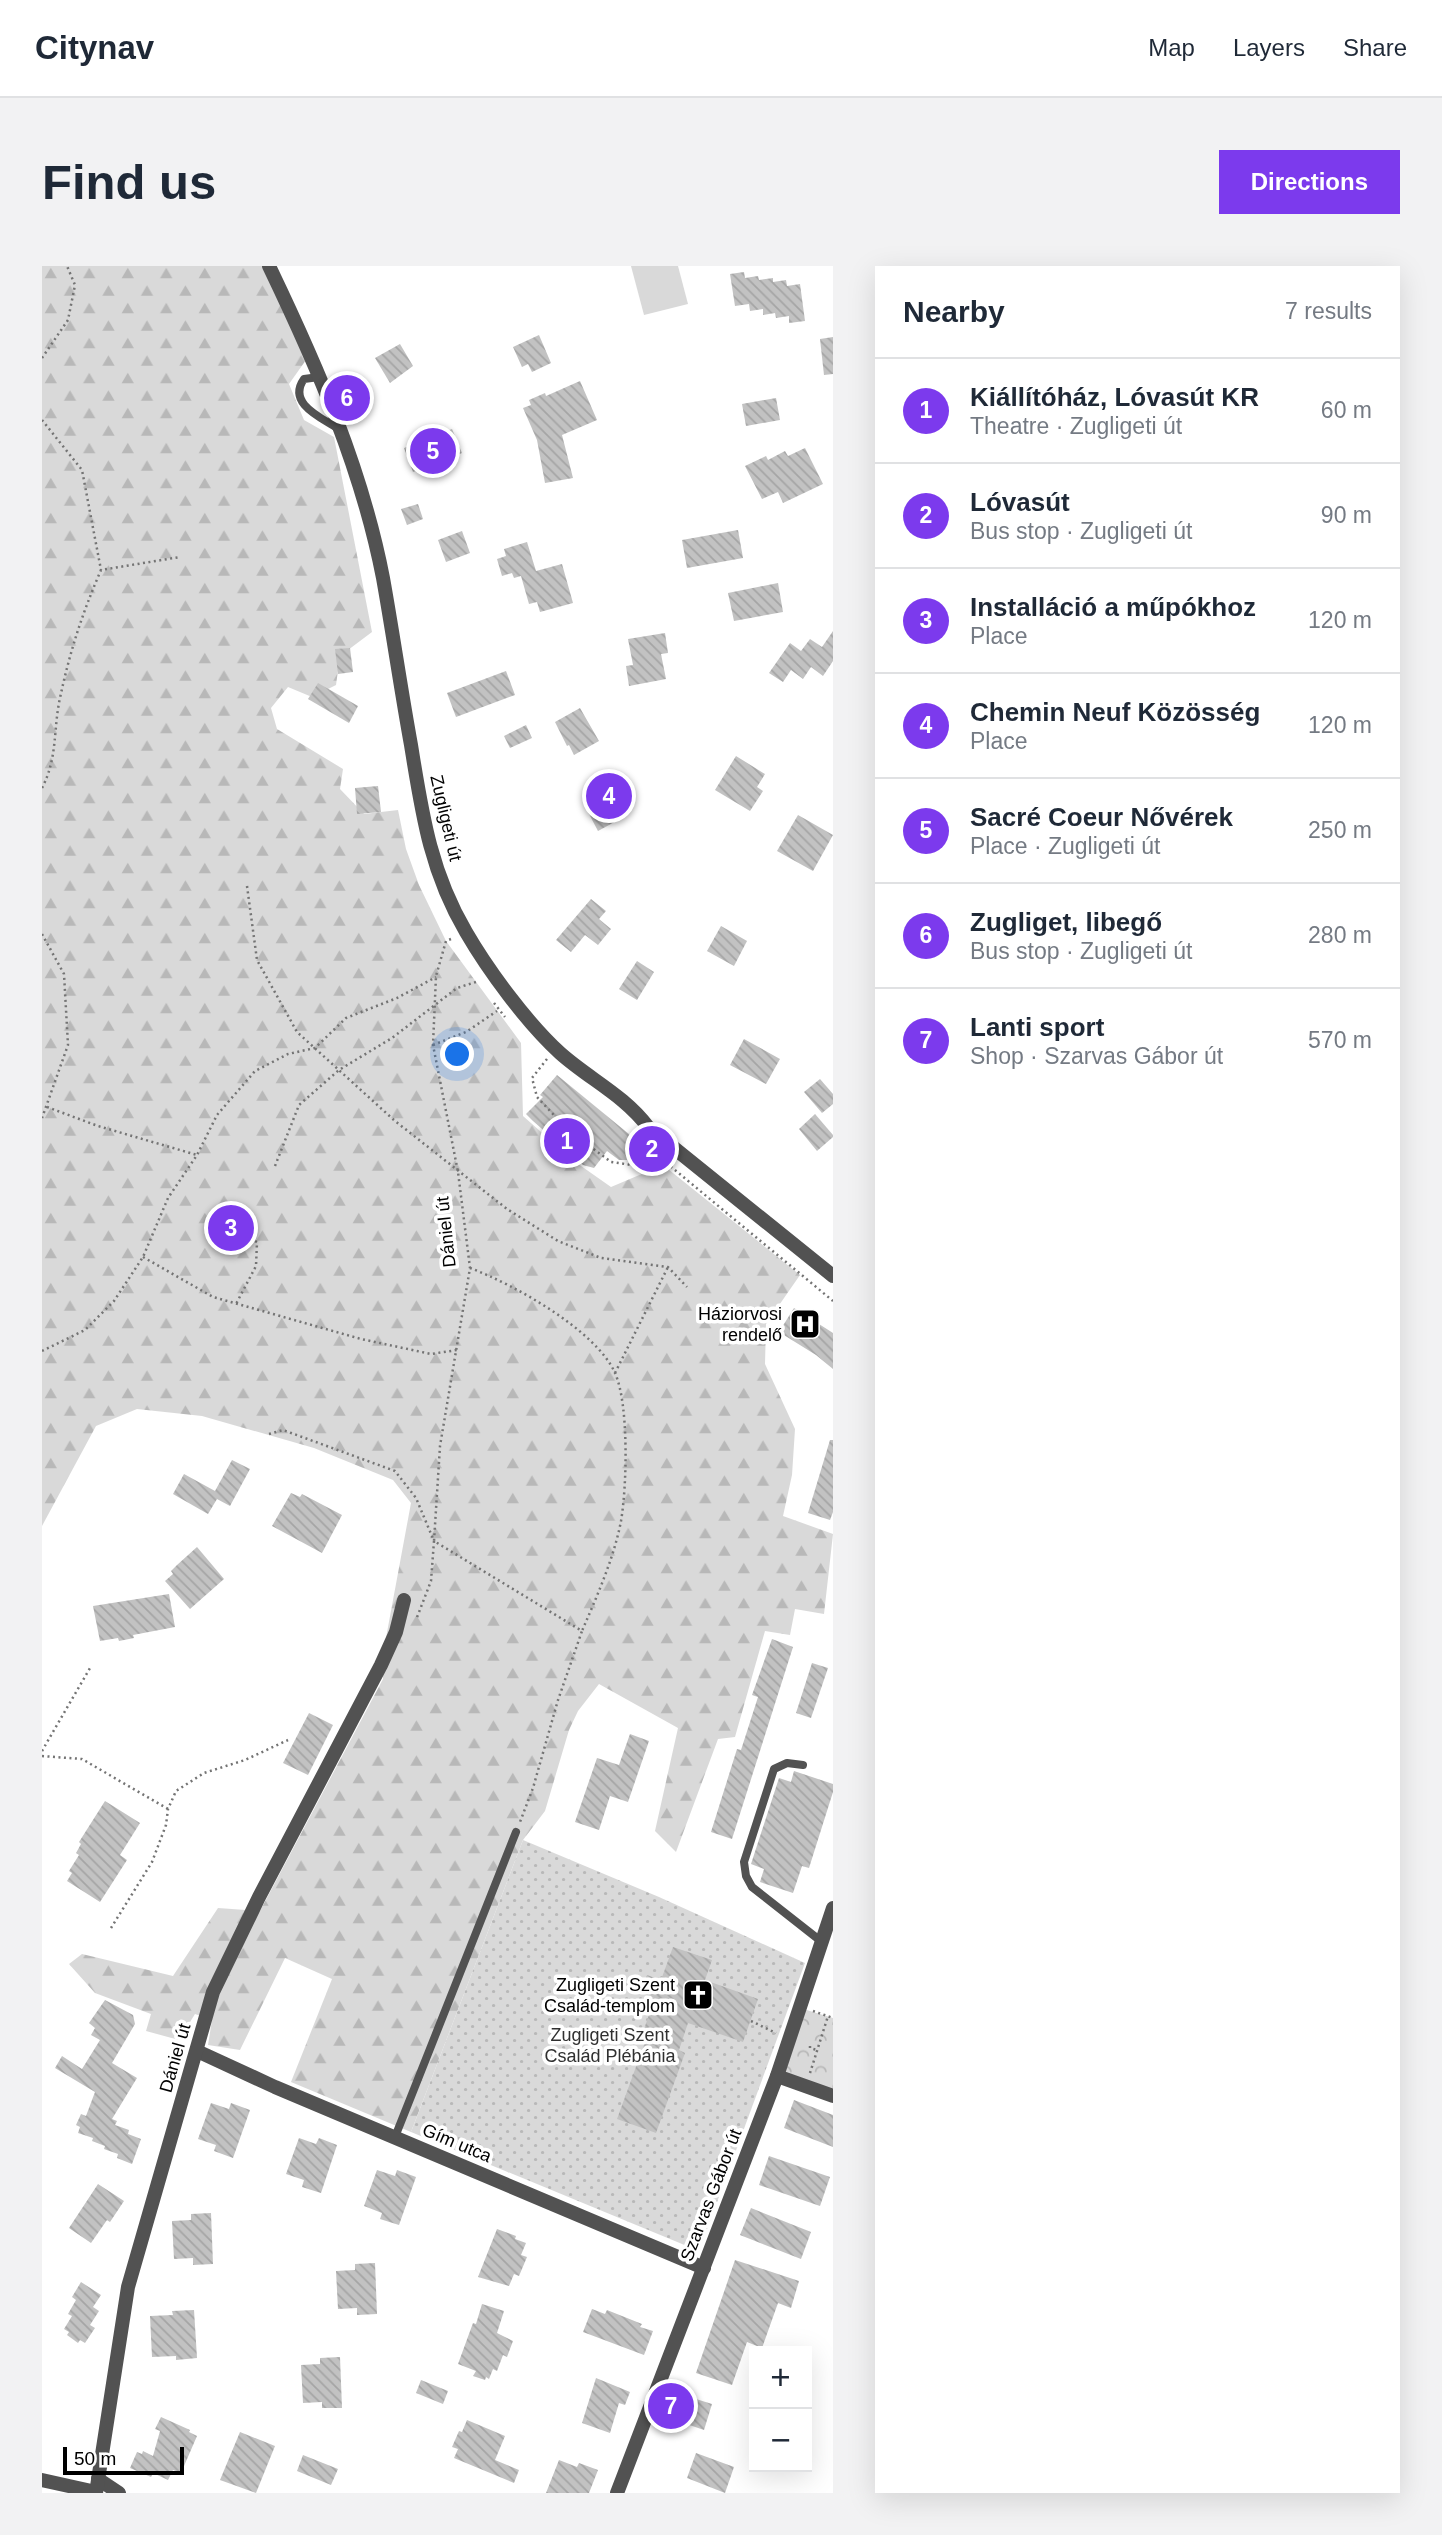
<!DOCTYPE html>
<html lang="en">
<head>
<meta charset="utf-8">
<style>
  :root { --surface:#fff; --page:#f2f2f3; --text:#1f2937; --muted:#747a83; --line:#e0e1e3; --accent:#7c3aed }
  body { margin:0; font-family:Helvetica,sans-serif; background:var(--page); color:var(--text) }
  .controls { position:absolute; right:21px; bottom:21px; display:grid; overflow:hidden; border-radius:0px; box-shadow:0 7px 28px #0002 }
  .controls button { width:63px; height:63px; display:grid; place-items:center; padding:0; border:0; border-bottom:2px solid var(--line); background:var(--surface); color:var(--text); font:35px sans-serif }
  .scale { position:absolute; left:21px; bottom:18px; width:121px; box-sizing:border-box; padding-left:7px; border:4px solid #000; border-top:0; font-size:19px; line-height:24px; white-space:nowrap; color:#000; -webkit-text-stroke:5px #fff; paint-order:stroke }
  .you { position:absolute; left:416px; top:789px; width:24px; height:24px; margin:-18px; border:5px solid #fff; border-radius:50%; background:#1a73e8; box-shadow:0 0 0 10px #1a73e833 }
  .badge { display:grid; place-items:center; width:46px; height:46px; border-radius:50%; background:var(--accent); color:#fff; font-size:23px; font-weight:700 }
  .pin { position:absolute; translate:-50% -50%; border:4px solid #fff; box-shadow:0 2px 7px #0006 }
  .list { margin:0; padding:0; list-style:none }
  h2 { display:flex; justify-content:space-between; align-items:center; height:91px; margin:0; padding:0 28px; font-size:30px }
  h2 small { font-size:23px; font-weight:400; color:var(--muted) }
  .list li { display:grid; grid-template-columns:46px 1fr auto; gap:21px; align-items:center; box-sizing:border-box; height:105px; padding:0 28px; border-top:2px solid var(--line) }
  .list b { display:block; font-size:26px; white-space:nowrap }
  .list p { margin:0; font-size:23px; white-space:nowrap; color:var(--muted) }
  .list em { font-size:23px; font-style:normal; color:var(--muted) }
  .map { position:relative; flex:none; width:791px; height:2227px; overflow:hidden; border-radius:0px }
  header { display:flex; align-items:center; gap:42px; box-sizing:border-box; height:98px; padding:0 35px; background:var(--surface); border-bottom:2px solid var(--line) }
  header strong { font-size:33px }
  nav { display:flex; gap:38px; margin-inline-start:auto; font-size:24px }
  .intro { display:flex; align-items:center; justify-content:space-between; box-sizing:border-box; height:168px; padding:0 42px }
  h1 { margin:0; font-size:49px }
  .button { padding:18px 32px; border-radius:0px; background:var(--accent); color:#fff; font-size:24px; font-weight:700 }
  main { display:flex; gap:42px; padding:0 42px }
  aside { flex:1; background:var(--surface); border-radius:0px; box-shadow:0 7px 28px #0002 }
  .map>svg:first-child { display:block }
  .grass { fill:#d9d9d9 }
  .forest { fill:url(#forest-firs) }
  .park { fill:url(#park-crowns) }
  .garden { fill:url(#garden-dots) }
  .building { fill:url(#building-back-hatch) }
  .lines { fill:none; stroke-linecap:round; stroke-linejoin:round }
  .path { stroke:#747474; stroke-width:2.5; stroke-dasharray:2 3.5; stroke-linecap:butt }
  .service { stroke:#525252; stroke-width:8 }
  .minor { stroke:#525252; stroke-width:14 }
  .tertiary { stroke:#525252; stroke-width:14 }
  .labels { text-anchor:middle; stroke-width:7; stroke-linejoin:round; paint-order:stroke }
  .street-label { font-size:18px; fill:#000; stroke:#fff }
  .poi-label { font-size:18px; fill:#000; stroke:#fff; text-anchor:end }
  .park-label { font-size:18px; fill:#303030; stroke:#fff }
</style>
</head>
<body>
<header>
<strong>Citynav</strong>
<nav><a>Map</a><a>Layers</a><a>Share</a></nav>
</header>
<div class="intro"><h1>Find us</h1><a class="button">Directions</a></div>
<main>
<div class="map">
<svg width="791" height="2227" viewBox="0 0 791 2227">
  <defs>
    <pattern id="forest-firs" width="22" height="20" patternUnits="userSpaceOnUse" patternTransform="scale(1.75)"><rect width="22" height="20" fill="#d9d9d9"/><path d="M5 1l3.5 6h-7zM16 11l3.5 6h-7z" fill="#b8b8b8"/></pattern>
    <pattern id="park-crowns" width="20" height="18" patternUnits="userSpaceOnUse" patternTransform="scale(1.75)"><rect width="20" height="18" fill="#d9d9d9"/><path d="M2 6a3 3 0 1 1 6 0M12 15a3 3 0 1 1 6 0" fill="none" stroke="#b8b8b8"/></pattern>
    <pattern id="garden-dots" width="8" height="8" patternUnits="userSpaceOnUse" patternTransform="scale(1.75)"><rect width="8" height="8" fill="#d9d9d9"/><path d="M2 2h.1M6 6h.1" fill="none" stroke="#b8b8b8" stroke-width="1.8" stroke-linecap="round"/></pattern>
    <pattern id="building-back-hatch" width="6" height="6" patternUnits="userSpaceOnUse" patternTransform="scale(1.75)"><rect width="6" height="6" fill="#c2c2c2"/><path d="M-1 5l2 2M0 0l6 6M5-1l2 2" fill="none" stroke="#a5a5a5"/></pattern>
  </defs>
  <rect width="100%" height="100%" fill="#fff"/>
  <path class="grass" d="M589,0H636L646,38L602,49Z"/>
  <path class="forest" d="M0,0H222L264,94L247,118L262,154L292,171L330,366L298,390L294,419L270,431L246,421L229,442L235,463L301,503L298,523L322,548L356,544L364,583L377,619L404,675L479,777L481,850L532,895L569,921L621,899L758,1009L724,1058L723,1098L753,1163L750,1209L741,1250L791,1268L782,1348L753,1343L748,1369L723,1365L693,1471L676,1473L634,1586L613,1565L636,1462L557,1418L536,1445L527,1464L503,1545L481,1574L369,1866L249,1816L290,1713L243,1692L198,1784L166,1779L170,1754L153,1748L137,1774L104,1765L109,1748L53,1727L27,1698L40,1688L131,1710L176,1642L218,1645L341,1413V1388L369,1237L351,1214L272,1182L160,1150L95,1143L54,1160L0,1260Z"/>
  <path class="park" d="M758,1742L791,1752V1828L735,1810Z"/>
  <path class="garden" d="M481,1574L617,1631L763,1697L657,1985L369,1866Z"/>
  <g class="building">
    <path d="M702,6L703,12L716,10L717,14L731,12V16L744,14L745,20L758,18L763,55L747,57V50L734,52L733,47L721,49V43L708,45L707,38L693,40L688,8Z"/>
    <path d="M497,69L509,97L490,106L486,98L480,101L471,81Z"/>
    <path d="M791,71V108L782,109L778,73Z"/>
    <path d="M358,78L371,100L348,117L333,92Z"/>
    <path d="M538,115L555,154L520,169L531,212L503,217L495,174L481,142L489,139L487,134L503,127L504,130Z"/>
    <path d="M734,132L738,154L704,160L700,138Z"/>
    <path d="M410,163L420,187L371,206L362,182Z"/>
    <path d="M763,182L781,218L741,237L736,226L720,233L703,200L724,190L726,194L743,185L746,190Z"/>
    <path d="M376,238L381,253L365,259L359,243Z"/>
    <path d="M696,264L701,292L645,302L640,274Z"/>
    <path d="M420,265L428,287L404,296L396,274Z"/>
    <path d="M485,276L494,305L520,298L531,337L498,346L495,336L487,338L479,310L472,312L470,307L460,310L455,293L464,290L462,283Z"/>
    <path d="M736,317L741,346L692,355L686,327Z"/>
    <path d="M791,365V395L781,410L769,401L761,413L749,404L741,416L727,407L748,377L759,385L768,373L780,381Z"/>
    <path d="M623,367L626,387L619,388L624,413L587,420L584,400L591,399L586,373Z"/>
    <path d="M308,382L311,406L296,408L293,383Z"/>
    <path d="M464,405L473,429L414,451L405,427Z"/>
    <path d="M276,417L316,440L307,457L266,433Z"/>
    <path d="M538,442L557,475L532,489L527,479L525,480L513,456Z"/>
    <path d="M484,459L490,472L468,482L462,470Z"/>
    <path d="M694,490L723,508L715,521L721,525L708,545L673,524Z"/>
    <path d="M571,507L588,539L574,546L578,553L556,565L546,546L556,541L545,521Z"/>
    <path d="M336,520L339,546L315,548L313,522Z"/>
    <path d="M756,549L791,569L771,605L735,585Z"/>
    <path d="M549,633L564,645L557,653L569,663L556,679L543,669L529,686L514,674Z"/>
    <path d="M679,660L705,675L692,700L665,685Z"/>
    <path d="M595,695L612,706L595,734L577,723Z"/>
    <path d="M702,773L738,793L724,818L688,799Z"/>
    <path d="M515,809L593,873L596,885L589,894H577L565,885L552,902L541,899L491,855L484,848L501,831L498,829Z"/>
    <path d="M778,813L791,828V838L780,847L762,826Z"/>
    <path d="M773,848L791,869V871L775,885L757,863Z"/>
    <path d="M752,1042L791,1067V1103L774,1089L737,1066Z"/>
    <path d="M788,1174H791V1246L788,1254L766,1247Z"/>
    <path d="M190,1194L208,1203L188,1240L175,1233L166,1248L131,1228L142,1208L173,1225Z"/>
    <path d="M249,1227L258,1231L260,1228L300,1249L280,1287L230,1260Z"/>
    <path d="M155,1281L182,1313L148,1343L123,1315L131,1308L129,1305L135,1299Z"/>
    <path d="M127,1328L133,1361L91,1369L92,1372L77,1375L76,1372L58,1375L51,1340Z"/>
    <path d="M730,1373L751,1381L690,1573L669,1566L695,1483L699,1484L716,1431L710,1429Z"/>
    <path d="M770,1397L786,1402L769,1452L754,1447Z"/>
    <path d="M267,1447L291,1459L266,1509L241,1497Z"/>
    <path d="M588,1468L607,1475L586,1536L568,1530L557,1564L533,1556L555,1492L577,1499Z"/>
    <path d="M752,1505L791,1518V1526L767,1602L760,1600L751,1627L718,1616L722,1603L709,1598L737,1512L749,1516Z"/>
    <path d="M63,1535L98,1557L78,1589L85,1594L58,1636L25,1615L30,1607L27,1605L37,1589L34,1587L39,1578L37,1576Z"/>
    <path d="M631,1681L670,1694L663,1714L716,1733L701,1776L646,1757L637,1784L643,1787L614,1867L575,1853L607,1765L602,1763L613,1732L599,1727L605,1709L619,1714Z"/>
    <path d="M63,1734L91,1749L93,1758L70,1797L95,1812L70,1853L75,1855L73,1859L87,1864L86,1868L99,1873L90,1898L75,1892L76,1888L62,1883L63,1880L50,1875L51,1872L36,1867L38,1861L34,1859L39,1848L44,1850L53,1826L13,1802L20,1790L40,1803L58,1774L49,1769L53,1762L47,1757Z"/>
    <path d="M752,1834L791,1849V1881L742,1862Z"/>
    <path d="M169,1837L187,1843L189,1837L208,1844L191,1892L172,1885L174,1879L156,1873Z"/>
    <path d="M257,1872L274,1878L277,1872L295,1879L279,1927L260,1921L262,1914L244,1908Z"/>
    <path d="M727,1890L788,1911L778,1940L717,1919Z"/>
    <path d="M335,1904L353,1910L355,1904L374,1911L357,1959L338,1953L340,1947L322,1940Z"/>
    <path d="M56,1918L82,1935L68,1956L65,1954L49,1977L27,1962Z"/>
    <path d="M709,1942L769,1966L759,1993L698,1969Z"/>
    <path d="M169,1947L171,1998L151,1999V1992L132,1993L130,1955L149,1954V1948Z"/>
    <path d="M455,1963L474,1970L473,1973L484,1977L479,1989L485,1991L477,2010L472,2008L467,2020L436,2011Z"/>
    <path d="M693,1994L757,2015L749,2042L736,2037L720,2082L705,2076L690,2119L654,2107Z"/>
    <path d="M333,1997L335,2048L315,2049V2042L296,2043L294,2005L313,2004V1998Z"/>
    <path d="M39,2016L59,2029L51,2041L57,2045L48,2059L53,2062L43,2077L38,2074L36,2077L25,2069L27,2066L22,2063L30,2050L26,2048L34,2034L30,2031Z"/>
    <path d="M440,2038L462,2045L455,2067L471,2075L465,2091L461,2089L455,2105L451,2103L447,2113L444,2111L443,2114L431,2110L434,2105L416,2098L431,2057L434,2058Z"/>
    <path d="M550,2043L563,2048L565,2044L600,2058L598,2061L611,2065L602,2089L541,2066Z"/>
    <path d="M152,2044L155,2092L134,2094V2090L110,2091L108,2050L131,2049L130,2045Z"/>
    <path d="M298,2091L300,2142H280V2136L261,2137L259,2099L278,2098V2092Z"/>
    <path d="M554,2112L588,2126L583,2139L577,2137L568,2167L540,2157Z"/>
    <path d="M379,2114L406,2125L401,2138L374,2127Z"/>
    <path d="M638,2128L670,2138L662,2164L630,2153Z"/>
    <path d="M119,2151L148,2164L147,2166L155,2170L139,2207L131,2204L126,2214L111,2207L109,2211L88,2202L95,2186L100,2188L101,2185L111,2190L118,2165L113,2163Z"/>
    <path d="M425,2154L463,2170L453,2194L477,2204L472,2217L412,2192L416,2183L410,2181L417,2165L420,2166Z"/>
    <path d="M198,2166L233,2180L214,2227L178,2214Z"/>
    <path d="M654,2187L692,2201L683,2227L645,2212Z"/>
    <path d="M261,2189L296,2203L289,2219L255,2205Z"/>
    <path d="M517,2194L535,2201L537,2197L556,2204L547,2227H504Z"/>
  </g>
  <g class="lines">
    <g class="path">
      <path d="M0,92L26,54L33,19L25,0"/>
      <path d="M0,154L40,204L59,304"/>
      <path d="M0,522C16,491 11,464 18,432C28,385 40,348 59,304L138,291"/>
      <path d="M205,620L215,694L255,766L353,855L465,943L516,975L559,992L626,1001L645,1021"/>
      <path d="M0,668L22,708L26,779L0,852"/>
      <path d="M409,673L404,675L394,710L391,779L416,906L428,1002L398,1180L392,1275L540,1365L516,1434L491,1522L478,1556"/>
      <path d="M452,737L463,751"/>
      <path d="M391,779L424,766L455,745"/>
      <path d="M505,793L490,812L495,831L526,864L569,896L597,900L606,893L619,894"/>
      <path d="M5,841L56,860L155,889"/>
      <path d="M616,890L791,1035"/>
      <path d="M233,900L257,839L297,804L350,772L415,722L437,715"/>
      <path d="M189,962L215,976L214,1000L194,1038"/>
      <path d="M101,991L171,1031L319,1073L389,1088L415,1084"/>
      <path d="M428,1002C471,1018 554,1064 573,1107C587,1138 585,1220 579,1255C572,1292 555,1330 540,1365"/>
      <path d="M0,1085L43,1064L72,1035L101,991L126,932L155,889L175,849L213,805L246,788L273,782L304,752L355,732L394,711"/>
      <path d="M573,1107L626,1001"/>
      <path d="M227,1168L241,1164L353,1205L374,1232L392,1275L389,1315L374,1354"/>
      <path d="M0,1485L48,1402"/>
      <path d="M0,1490L40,1493L126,1543"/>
      <path d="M69,1662L110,1596L124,1559L126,1543L134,1525L162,1507L203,1494L246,1474"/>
      <path d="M771,1745L791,1752"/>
      <path d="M709,1755L734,1767"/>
      <path d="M768,1780V1782L775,1784"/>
      <path d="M768,1807L786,1750"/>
    </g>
    <g class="service">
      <path d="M277,111L262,113C245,137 278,151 295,162"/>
      <path d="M761,1499L745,1497L732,1503L702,1596L704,1610L710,1621L780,1676"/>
      <path d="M353,1871L474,1566"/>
    </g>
    <g class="minor">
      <path d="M155,1785L233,1821L662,2002"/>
      <path d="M735,1810L791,1830"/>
      <path d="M56,2213L77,2227"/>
      <path d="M0,2214L54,2226"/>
      <path d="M54,2227L86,2021L171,1726L217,1631L339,1399L354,1366L362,1334"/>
      <path d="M575,2227L735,1810L791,1642"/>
    </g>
    <path class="tertiary" d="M227,0C275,100 320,203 341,312C351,368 359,424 369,479C380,547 388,605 424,666C446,704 485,757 518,787C547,813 582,829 606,861L791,1010"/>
  </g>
  <defs>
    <g id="hospital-square" transform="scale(1.575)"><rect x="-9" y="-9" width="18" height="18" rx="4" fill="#000" stroke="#fff"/><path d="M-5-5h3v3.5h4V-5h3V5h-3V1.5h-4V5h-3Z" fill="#fff"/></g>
    <g id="church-square" transform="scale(1.575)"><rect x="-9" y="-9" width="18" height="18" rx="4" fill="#000" stroke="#fff"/><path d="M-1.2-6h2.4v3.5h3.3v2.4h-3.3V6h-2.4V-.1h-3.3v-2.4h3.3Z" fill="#fff"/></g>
  </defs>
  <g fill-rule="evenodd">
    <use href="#hospital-square" x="763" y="1058"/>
    <use href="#church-square" x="656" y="1729"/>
  </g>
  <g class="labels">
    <g class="street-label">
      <text transform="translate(404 552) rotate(77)" y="6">Zugligeti út</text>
      <text transform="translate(404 966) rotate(-96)" y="6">Dániel út</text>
      <text transform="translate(133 1792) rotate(-74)" y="6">Dániel út</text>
      <text transform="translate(415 1877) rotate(23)" y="6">Gím utca</text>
      <text transform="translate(669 1929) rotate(-69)" y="6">Szarvas Gábor út</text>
    </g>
    <g class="poi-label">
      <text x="740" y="1054">Háziorvosi<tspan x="740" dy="21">rendelő</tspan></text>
      <text x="633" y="1725">Zugligeti Szent<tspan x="633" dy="21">Család-templom</tspan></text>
    </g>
    <g class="park-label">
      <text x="568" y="1775">Zugligeti Szent<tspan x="568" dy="21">Család Plébánia</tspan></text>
    </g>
  </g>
</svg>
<div class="controls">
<button>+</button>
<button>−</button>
</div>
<div class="scale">50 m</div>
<div class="you"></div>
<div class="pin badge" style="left:525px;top:875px">1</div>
<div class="pin badge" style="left:610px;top:883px">2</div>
<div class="pin badge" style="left:189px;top:962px">3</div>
<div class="pin badge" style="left:567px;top:530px">4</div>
<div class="pin badge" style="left:391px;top:185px">5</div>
<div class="pin badge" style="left:305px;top:132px">6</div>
<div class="pin badge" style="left:629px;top:2140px">7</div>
</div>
<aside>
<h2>Nearby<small>7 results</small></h2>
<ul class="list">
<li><span class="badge">1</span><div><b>Kiállítóház, Lóvasút KR</b><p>Theatre · Zugligeti út</p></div><em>60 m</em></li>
<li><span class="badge">2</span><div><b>Lóvasút</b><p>Bus stop · Zugligeti út</p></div><em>90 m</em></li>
<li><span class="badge">3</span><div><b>Installáció a műpókhoz</b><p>Place</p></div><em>120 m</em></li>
<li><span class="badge">4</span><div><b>Chemin Neuf Közösség</b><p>Place</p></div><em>120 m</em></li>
<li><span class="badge">5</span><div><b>Sacré Coeur Nővérek</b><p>Place · Zugligeti út</p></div><em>250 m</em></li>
<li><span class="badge">6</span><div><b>Zugliget, libegő</b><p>Bus stop · Zugligeti út</p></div><em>280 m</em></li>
<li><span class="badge">7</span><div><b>Lanti sport</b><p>Shop · Szarvas Gábor út</p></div><em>570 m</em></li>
</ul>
</aside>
</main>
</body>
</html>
